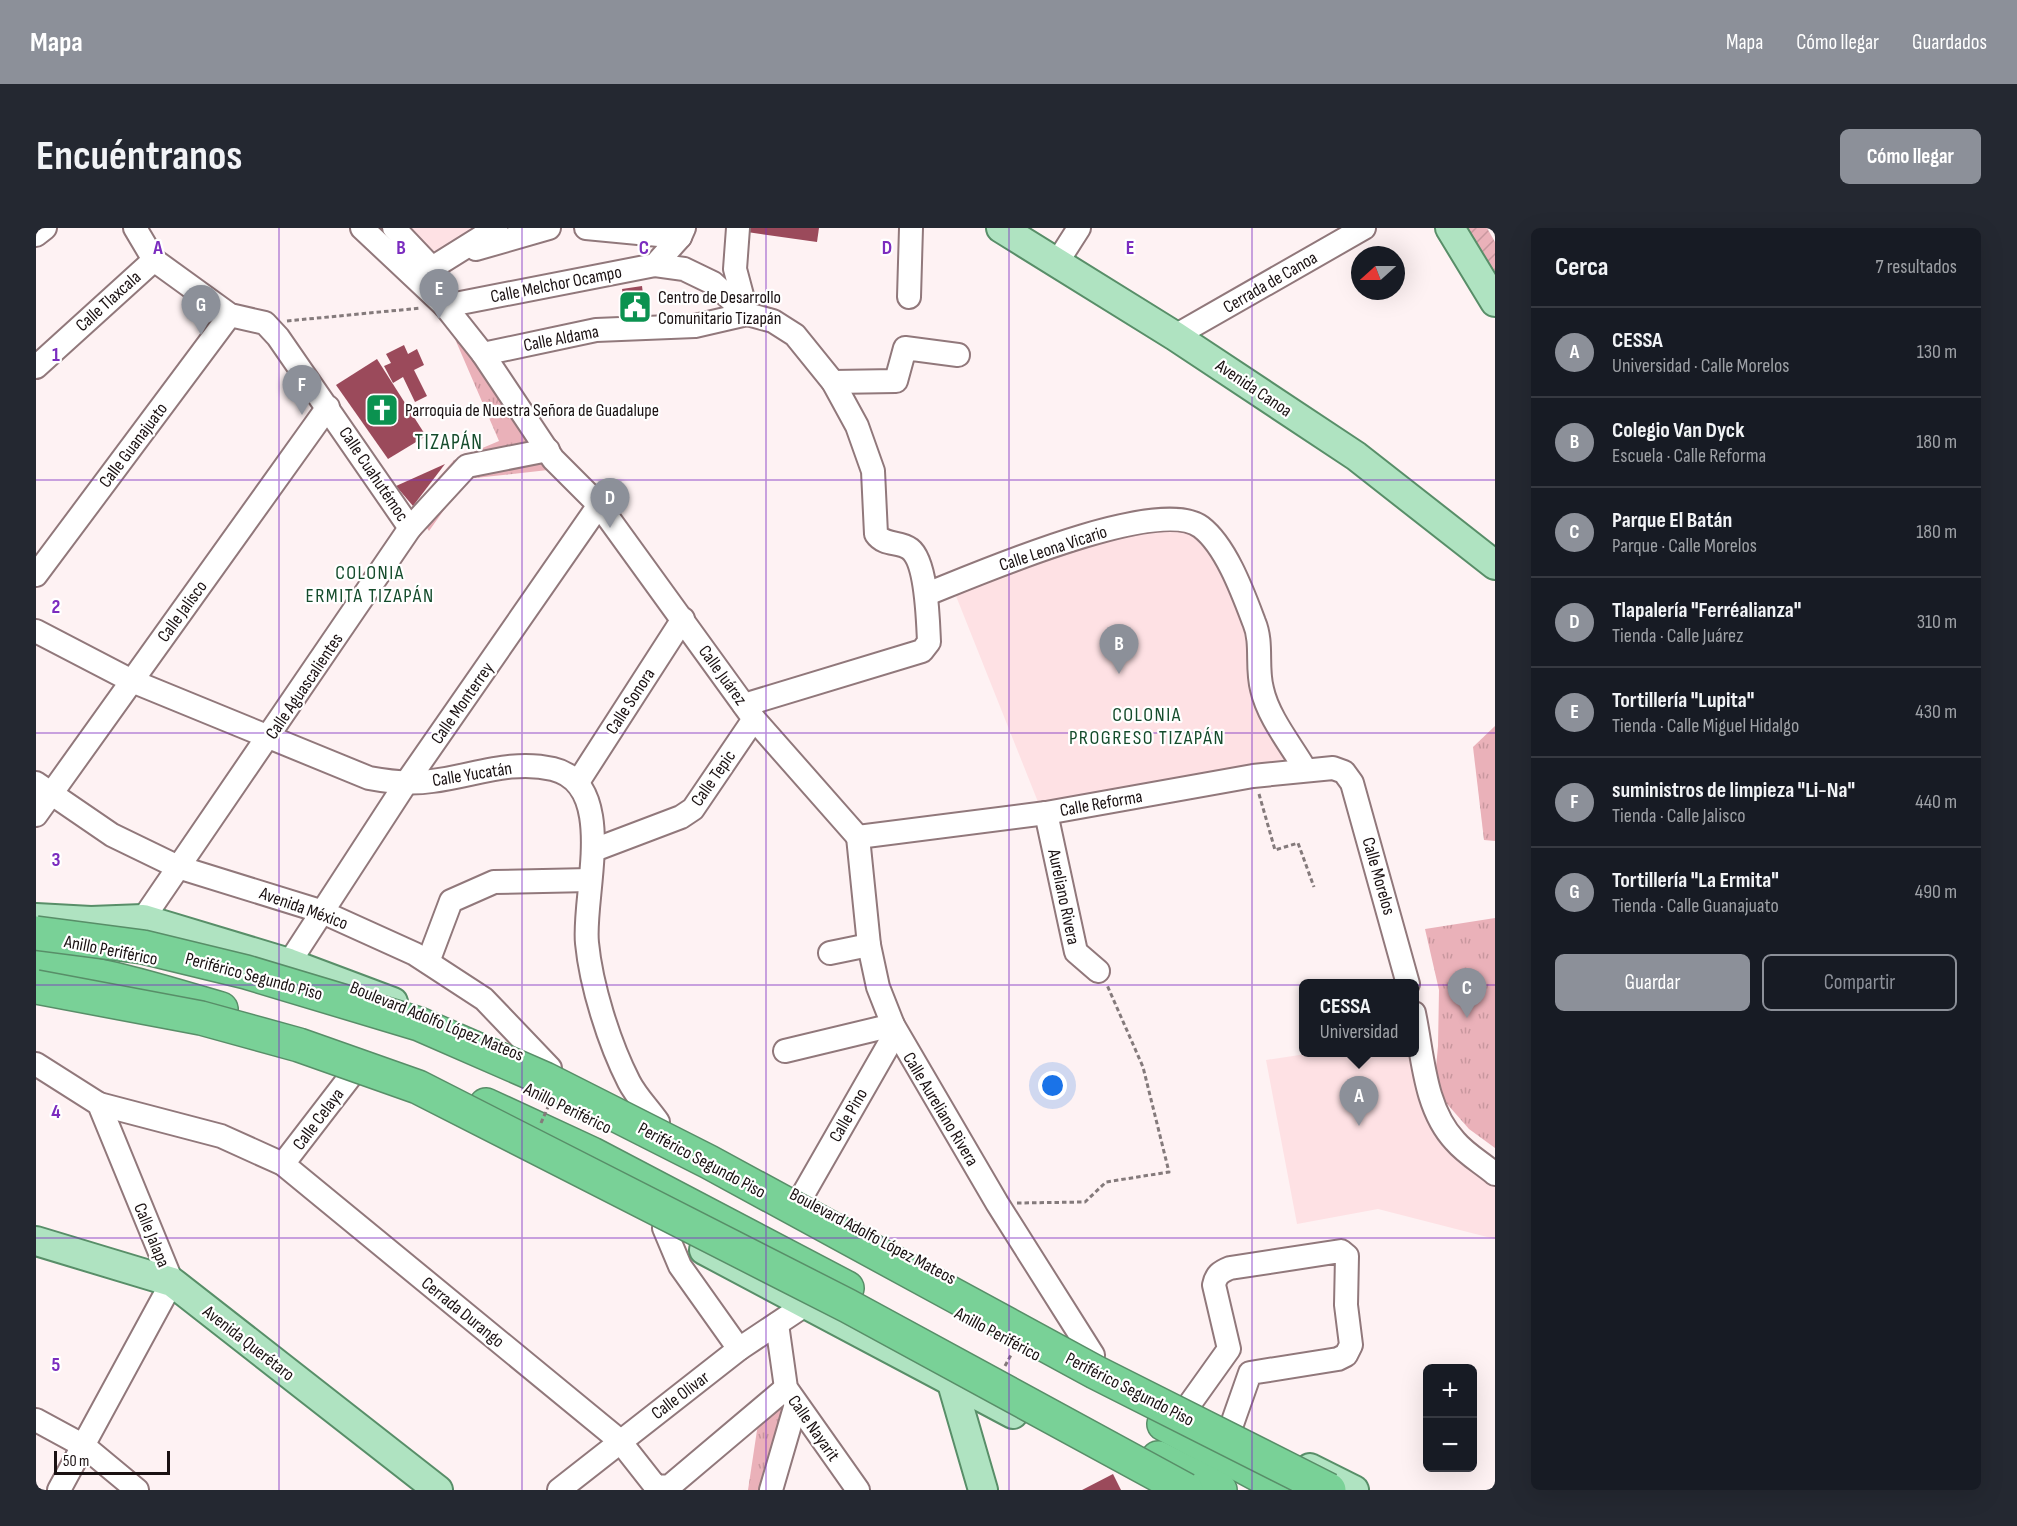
<!DOCTYPE html>
<html lang="es">
<head>
<meta charset="utf-8">
<style>
  :root { --surface:#171b24; --page:#242831; --text:#f1f3f6; --muted:#9ea1a6; --line:#363941; --accent:#8c9099 }
  body { margin:0; font-family:"Sofia Sans Condensed",sans-serif; background:var(--page); color:var(--text) }
  .controls { position:absolute; right:18px; bottom:18px; display:grid; overflow:hidden; border-radius:9px; box-shadow:0 6px 24px #0002 }
  .controls button { width:54px; height:54px; display:grid; place-items:center; padding:0; border:0; border-bottom:2px solid var(--line); background:var(--surface); color:var(--text); font:30px sans-serif }
  .compass { position:absolute; left:1315px; top:18px; width:54px; height:54px; border-radius:50%; background:var(--surface); box-shadow:0 6px 24px #0002; rotate:249deg }
  .scale { position:absolute; left:18px; bottom:15px; width:116px; box-sizing:border-box; padding-left:6px; border:3px solid #1a1112; border-top:0; font-size:16px; line-height:21px; white-space:nowrap; color:#1a1112; -webkit-text-stroke:4px #fff; paint-order:stroke }
  .you { position:absolute; left:1017px; top:858px; width:21px; height:21px; margin:-15px; border:4px solid #fff; border-radius:50%; background:#1a73e8; box-shadow:0 0 0 9px #1a73e833 }
  .badge { display:grid; place-items:center; width:39px; height:39px; border-radius:50%; background:var(--accent); color:#fff; font-size:20px; font-weight:700 }
  .pin { position:absolute; translate:-50% -50px; filter:drop-shadow(0 2px 3px #0008) }
  .pin::after { content:''; position:absolute; top:32px; width:21px; height:18px; background:inherit; clip-path:polygon(0 0,100% 0,50% 100%) }
  .popup { position:absolute; left:1263px; top:751px; width:120px; height:78px; box-sizing:border-box; display:grid; place-content:center; border-radius:9px; background:var(--surface); filter:drop-shadow(0 2px 4px #0005); font-size:20px; white-space:nowrap; color:var(--muted) }
  .popup b { font-size:22px; color:var(--text) }
  .popup::after { content:''; position:absolute; left:50%; top:100%; margin-left:-12px; border:12px solid transparent; border-top-color:var(--surface) }
  .list { margin:0; padding:0; list-style:none }
  h2 { display:flex; justify-content:space-between; align-items:center; height:78px; margin:0; padding:0 24px; font-size:26px }
  h2 small { font-size:20px; font-weight:400; color:var(--muted) }
  .list li { display:grid; grid-template-columns:39px 1fr auto; gap:18px; align-items:center; box-sizing:border-box; height:90px; padding:0 24px; border-top:2px solid var(--line) }
  .list b { display:block; font-size:22px; white-space:nowrap }
  .list p { margin:0; font-size:20px; white-space:nowrap; color:var(--muted) }
  .list em { font-size:20px; font-style:normal; color:var(--muted) }
  .actions { display:flex; gap:12px; padding:18px 24px }
  .actions a { flex:1; padding:14px 0; border:2px solid var(--accent); border-radius:9px; text-align:center; font-size:21px; color:var(--accent) }
  .actions .main { background:var(--accent); color:#fff }
  .map { position:relative; flex:none; width:1459px; height:1262px; overflow:hidden; border-radius:9px }
  header { display:flex; align-items:center; gap:36px; box-sizing:border-box; height:84px; padding:0 30px; background:var(--accent); color:#fff }
  header strong { font-size:28px }
  nav { display:flex; gap:33px; margin-inline-start:auto; font-size:21px }
  .intro { display:flex; align-items:center; justify-content:space-between; box-sizing:border-box; height:144px; padding:0 36px }
  h1 { margin:0; font-size:42px }
  .button { padding:15px 27px; border-radius:9px; background:var(--accent); color:#fff; font-size:21px; font-weight:700 }
  main { display:flex; gap:36px; padding:0 36px }
  aside { flex:1; background:var(--surface); border-radius:9px; box-shadow:0 6px 24px #0002 }
  .map>svg:first-child { display:block }
  .built { fill:#fee1e4 }
  .park { fill:url(#park-tufts) }
  .garden { fill:url(#garden-furrows) }
  .building { fill:#9b4a5b }
  .lines { fill:none; stroke-linecap:round; stroke-linejoin:round }
  .minor-casing { stroke:#91787b; stroke-width:26 }
  .major-casing { stroke:#588e68; stroke-width:32 }
  .highway-casing { stroke:#588e68; stroke-width:36 }
  .path { stroke:#847a7b; stroke-width:3; stroke-dasharray:4.5 3; stroke-linecap:butt }
  .minor { stroke:#fff; stroke-width:22 }
  .major { stroke:#afe3c1; stroke-width:28 }
  .highway { stroke:#79d197; stroke-width:33 }
  .highway-bridge-casing { stroke:#588e68; stroke-width:36; stroke-linecap:butt }
  .path-bridge { stroke:#847a7b; stroke-width:3; stroke-dasharray:4.5 3; stroke-linecap:butt }
  .highway-bridge { stroke:#79d197; stroke-width:33 }
  .grid { fill:none; stroke:#7b2cbf; stroke-width:1.5; stroke-opacity:0.55 }
  .labels { text-anchor:middle; stroke-width:4.5; stroke-linejoin:round; paint-order:stroke }
  .street-label { font-size:18px; fill:#1a1112; stroke:#fff }
  .poi-label { font-size:18px; fill:#1a1112; stroke:#fff; text-anchor:start }
  .neighbourhood-label { font-size:20px; letter-spacing:1.5px; fill:#154c2c; stroke:#fff }
  .quarter-label { font-size:21px; letter-spacing:1.5px; fill:#154c2c; stroke:#fff }
  .grid-label { font-size:20px; text-anchor:middle; font-weight:bold; fill:#7b2cbf; stroke:#fff; stroke-width:4.5; stroke-linejoin:round; paint-order:stroke }
</style>
</head>
<body>
<header>
<strong>Mapa</strong>
<nav><a>Mapa</a><a>Cómo llegar</a><a>Guardados</a></nav>
</header>
<div class="intro"><h1>Encuéntranos</h1><a class="button">Cómo llegar</a></div>
<main>
<div class="map">
<svg width="1459" height="1262" viewBox="0 0 1459 1262">
  <defs>
    <pattern id="park-tufts" width="24" height="20" patternUnits="userSpaceOnUse" patternTransform="scale(1.5)"><rect width="24" height="20" fill="#eab1b9"/><path d="M3 7l-1-3M5 7V3M7 7l1-3M15 17l-1-3M17 17v-4M19 17l1-3" fill="none" stroke="#c8979e"/></pattern>
    <pattern id="garden-furrows" width="10" height="10" patternUnits="userSpaceOnUse" patternTransform="scale(1.5)"><rect width="10" height="10" fill="#eab1b9"/><path d="M-1 1l2-2M0 10L10 0M9 11l2-2" fill="none" stroke="#c8979e"/></pattern>
  </defs>
  <rect width="100%" height="100%" fill="#fef2f3"/>
  <g class="built">
    <path d="M365,0H439L391,30Z"/>
    <path d="M1121,300L1163,301L1216,413L1259,535L1004,579L918,363L1062,308Z"/>
    <path d="M1283,824H1378L1380,848L1459,957V1011L1342,981L1261,996L1230,832Z"/>
  </g>
  <g class="park">
    <path d="M413,97L512,242L430,251L393,303L377,279L418,232L463,213Z"/>
    <path d="M1459,498V613L1448,612L1437,519Z"/>
    <path d="M1459,690V920L1433,901L1398,861L1402,818L1403,762L1389,701Z"/>
    <path d="M762,1160L743,1262H712L723,1189Z"/>
  </g>
  <path class="garden" d="M1428,0H1451L1459,14V55Z"/>
  <g class="building">
    <path d="M712,0H783L781,14L711,4Z"/>
    <path d="M606,58L611,97L592,99L586,61Z"/>
    <path d="M368,117L372,126L381,121L388,137L378,142L391,168L379,174L367,149L357,155L348,138L355,135L350,126Z"/>
    <path d="M341,131L390,208L352,231L300,157Z"/>
    <path d="M409,236L377,278L360,258Z"/>
    <path d="M1077,1246L1085,1262H1046Z"/>
  </g>
  <g class="lines">
    <g class="minor-casing">
      <g id="minor">
        <path d="M99,0L118,32L194,87L229,95L242,109L374,300"/>
        <path d="M326,0L409,78L447,126L517,231L563,277L718,491L822,609"/>
        <path d="M358,0L396,40L460,0"/>
        <path d="M550,0L644,9"/>
        <path d="M0,7L9,0"/>
        <path d="M440,21L513,0"/>
        <path d="M1022,33L1043,0"/>
        <path d="M619,37L648,41L677,55L711,86L737,93L759,107L797,154L821,198L837,243L840,306C848,318 864,313 874,321C891,334 892,394 893,414L886,423L708,477"/>
        <path d="M873,69L875,0"/>
        <path d="M409,78L619,37L644,9L648,0"/>
        <path d="M1139,108L1328,0"/>
        <path d="M447,126L560,102L659,98L711,86L699,41L702,0"/>
        <path d="M0,139L118,32"/>
        <path d="M797,154L860,153L869,120L922,127"/>
        <path d="M0,347L194,87"/>
        <path d="M891,366C939,347 1122,267 1165,299C1190,318 1207,365 1218,394C1227,415 1220,439 1226,461C1232,489 1255,517 1269,541"/>
        <path d="M0,403L96,453L333,550C354,554 375,556 396,553C437,548 475,531 517,541C583,557 546,669 551,715C555,757 573,815 593,854C600,868 613,881 622,894"/>
        <path d="M542,554L647,391"/>
        <path d="M0,555L76,607L142,639L284,683L379,726L448,771L514,840"/>
        <path d="M1010,585L1040,724L1062,743"/>
        <path d="M0,587L292,179"/>
        <path d="M822,609L1010,585L1217,548L1297,540L1308,544L1316,555L1372,756"/>
        <path d="M822,609L833,717L842,759L857,797L961,975L1057,1127"/>
        <path d="M558,622L645,589L657,581L718,491"/>
        <path d="M107,691L374,300L431,238L512,222"/>
        <path d="M794,725L833,717"/>
        <path d="M392,734L415,673L458,654L554,652"/>
        <path d="M253,735L370,555L563,277"/>
        <path d="M1378,785C1387,827 1388,880 1419,913C1430,926 1446,935 1459,946"/>
        <path d="M749,823L857,797"/>
        <path d="M0,836L63,876L136,1054L23,1262"/>
        <path d="M63,876L185,908L247,936L583,1212L620,1259L634,1258L750,1160"/>
        <path d="M247,936L317,845"/>
        <path d="M765,970L860,804"/>
        <path d="M628,1000L644,1038L703,1121"/>
        <path d="M741,1096L750,1160L822,1262"/>
        <path d="M1153,1177L1193,1121L1178,1057C1180,1047 1184,1044 1194,1040L1305,1023L1311,1028L1310,1077L1315,1117L1310,1127L1302,1131L1214,1145L1195,1199"/>
        <path d="M0,1192L48,1218L101,1262"/>
        <path d="M523,1262L703,1121L769,1077"/>
        <path d="M735,1262L760,1176"/>
      </g>
    </g>
    <g class="major-casing">
      <g id="major">
        <path d="M965,0L1139,108L1320,228L1459,337"/>
        <path d="M1414,0L1459,74"/>
        <path d="M0,690L55,693L107,691L253,735L357,774"/>
        <path d="M0,1013L136,1054L402,1262"/>
        <path d="M668,1022L977,1186"/>
        <path d="M916,1155L947,1262"/>
        <path d="M1274,1240L1318,1262"/>
      </g>
    </g>
    <g class="highway-casing">
      <g id="highway">
        <path d="M0,739C63,743 125,764 185,781"/>
        <path d="M450,877L556,926L811,1060"/>
        <path d="M1128,1196L1251,1262"/>
        <path d="M1122,1230L1184,1262"/>
      </g>
    </g>
    <g class="path">
      <path d="M251,93L385,80"/>
      <path d="M1223,566L1239,622L1262,615L1278,659"/>
      <path d="M981,975L1049,974L1070,954L1133,944L1107,839L1071,757"/>
    </g>
    <use href="#minor" class="minor"/>
    <use href="#major" class="major"/>
    <use href="#highway" class="highway"/>
    <g class="highway-bridge-casing">
      <g id="highway-bridge">
        <path d="M0,705L107,719L210,744L383,796L509,851L673,934L1059,1144L1293,1262"/>
        <path d="M0,759L165,790L263,817L382,859L812,1078L1150,1262"/>
      </g>
    </g>
    <g class="path-bridge">
      <path d="M505,895L512,879"/>
      <path d="M969,1138L976,1125"/>
    </g>
    <use href="#highway-bridge" class="highway-bridge"/>
  </g>
  <path class="grid" d="M243,0V1262M486,0V1262M730,0V1262M973,0V1262M1216,0V1262M0,252H1459M0,505H1459M0,757H1459M0,1010H1459"/>
  <defs>
    <g id="civic-square" transform="scale(1.725)"><rect x="-9" y="-9" width="18" height="18" rx="4" fill="#0b9250" stroke="#fff"/><path d="M-.6-6.5H3V-4.5H.6V-3L4-1V1h2V6H-6V1h2V-1L-.6-3ZM-1.2 2.5V6h2.4V2.5Z" fill="#fff"/></g>
    <g id="church-square" transform="scale(1.725)"><rect x="-9" y="-9" width="18" height="18" rx="4" fill="#0b9250" stroke="#fff"/><path d="M-1.2-6h2.4v3.5h3.3v2.4h-3.3V6h-2.4V-.1h-3.3v-2.4h3.3Z" fill="#fff"/></g>
  </defs>
  <g fill-rule="evenodd">
    <use href="#civic-square" x="599" y="79"/>
    <use href="#church-square" x="346" y="182"/>
  </g>
  <g class="labels">
    <g class="street-label">
      <text transform="translate(1234 54) rotate(-30)" y="6">Cerrada de Canoa</text>
      <text transform="translate(520 56) rotate(-11)" y="6">Calle Melchor Ocampo</text>
      <text transform="translate(72 73) rotate(-42)" y="6">Calle Tlaxcala</text>
      <text transform="translate(525 110) rotate(-11)" y="6">Calle Aldama</text>
      <text transform="translate(1218 160) rotate(34)" y="6">Avenida Canoa</text>
      <text transform="translate(97 217) rotate(-53)" y="6">Calle Guanajuato</text>
      <text transform="translate(338 246) rotate(56)" y="6">Calle Cuahutémoc</text>
      <text transform="translate(1017 320) rotate(-18)" y="6">Calle Leona Vicario</text>
      <text transform="translate(146 383) rotate(-54)" y="6">Calle Jalisco</text>
      <text transform="translate(687 447) rotate(54)" y="6">Calle Juárez</text>
      <text transform="translate(268 458) rotate(-56)" y="6">Calle Aguascalientes</text>
      <text transform="translate(594 473) rotate(-57)" y="6">Calle Sonora</text>
      <text transform="translate(426 475) rotate(-55)" y="6">Calle Monterrey</text>
      <text transform="translate(436 546) rotate(-9)" y="6">Calle Yucatán</text>
      <text transform="translate(677 550) rotate(-55)" y="6">Calle Tepic</text>
      <text transform="translate(1065 575) rotate(-10)" y="6">Calle Reforma</text>
      <text transform="translate(1343 648) rotate(74)" y="6">Calle Morelos</text>
      <text transform="translate(1028 669) rotate(78)" y="6">Aureliano Rivera</text>
      <text transform="translate(268 680) rotate(20)" y="6">Avenida México</text>
      <text transform="translate(75 722) rotate(11)" y="6">Anillo Periférico</text>
      <text transform="translate(218 748) rotate(15)" y="6">Periférico Segundo Piso</text>
      <text transform="translate(401 793) rotate(22)" y="6">Boulevard Adolfo López Mateos</text>
      <text transform="translate(532 880) rotate(26)" y="6">Anillo Periférico</text>
      <text transform="translate(905 881) rotate(59)" y="6">Calle Aureliano Rivera</text>
      <text transform="translate(812 887) rotate(-60)" y="6">Calle Pino</text>
      <text transform="translate(282 891) rotate(-53)" y="6">Calle Celaya</text>
      <text transform="translate(666 932) rotate(28)" y="6">Periférico Segundo Piso</text>
      <text transform="translate(116 1007) rotate(68)" y="6">Calle Jalapa</text>
      <text transform="translate(837 1008) rotate(28)" y="6">Boulevard Adolfo López Mateos</text>
      <text transform="translate(427 1084) rotate(39)" y="6">Cerrada Durango</text>
      <text transform="translate(962 1106) rotate(28)" y="6">Anillo Periférico</text>
      <text transform="translate(213 1115) rotate(38)" y="6">Avenida Querétaro</text>
      <text transform="translate(1094 1161) rotate(27)" y="6">Periférico Segundo Piso</text>
      <text transform="translate(644 1167) rotate(-37)" y="6">Calle Olivar</text>
      <text transform="translate(778 1200) rotate(55)" y="6">Calle Nayarit</text>
    </g>
    <g class="poi-label">
      <text x="622" y="75">Centro de Desarrollo<tspan x="622" dy="21">Comunitario Tizapán</tspan></text>
      <text x="369" y="188">Parroquia de Nuestra Señora de Guadalupe</text>
    </g>
    <g class="neighbourhood-label">
      <text x="334" y="351">COLONIA<tspan x="334" dy="23">ERMITA TIZAPÁN</tspan></text>
      <text x="1111" y="493">COLONIA<tspan x="1111" dy="23">PROGRESO TIZAPÁN</tspan></text>
    </g>
    <g class="quarter-label">
      <text x="413" y="221">TIZAPÁN</text>
    </g>
  </g>
  <g class="grid-label">
    <text x="122" y="26">A</text>
    <text x="365" y="26">B</text>
    <text x="608" y="26">C</text>
    <text x="851" y="26">D</text>
    <text x="1094" y="26">E</text>
    <text x="20" y="133">1</text>
    <text x="20" y="385">2</text>
    <text x="20" y="638">3</text>
    <text x="20" y="890">4</text>
    <text x="20" y="1143">5</text>
  </g>
</svg>
<div class="controls">
<button>+</button>
<button>−</button>
</div>
<svg class="compass" viewBox="-18 -18 36 36"><path d="M0-13l5 13h-10z" fill="#e53935"/><path d="M0 13l5-13h-10z" fill="#9ea1a6"/></svg>
<div class="scale">50 m</div>
<div class="you"></div>
<div class="pin badge" style="left:1323px;top:898px">A</div>
<div class="popup"><b>CESSA</b>Universidad</div>
<div class="pin badge" style="left:1083px;top:446px">B</div>
<div class="pin badge" style="left:1431px;top:790px">C</div>
<div class="pin badge" style="left:574px;top:300px">D</div>
<div class="pin badge" style="left:403px;top:91px">E</div>
<div class="pin badge" style="left:266px;top:187px">F</div>
<div class="pin badge" style="left:165px;top:107px">G</div>
</div>
<aside>
<h2>Cerca<small>7 resultados</small></h2>
<ul class="list">
<li><span class="badge">A</span><div><b>CESSA</b><p>Universidad · Calle Morelos</p></div><em>130 m</em></li>
<li><span class="badge">B</span><div><b>Colegio Van Dyck</b><p>Escuela · Calle Reforma</p></div><em>180 m</em></li>
<li><span class="badge">C</span><div><b>Parque El Batán</b><p>Parque · Calle Morelos</p></div><em>180 m</em></li>
<li><span class="badge">D</span><div><b>Tlapalería &quot;Ferréalianza&quot;</b><p>Tienda · Calle Juárez</p></div><em>310 m</em></li>
<li><span class="badge">E</span><div><b>Tortillería &quot;Lupita&quot;</b><p>Tienda · Calle Miguel Hidalgo</p></div><em>430 m</em></li>
<li><span class="badge">F</span><div><b>suministros de limpieza &quot;Li-Na&quot;</b><p>Tienda · Calle Jalisco</p></div><em>440 m</em></li>
<li><span class="badge">G</span><div><b>Tortillería &quot;La Ermita&quot;</b><p>Tienda · Calle Guanajuato</p></div><em>490 m</em></li>
</ul>
<div class="actions"><a class="main">Guardar</a><a>Compartir</a></div>
</aside>
</main>
</body>
</html>
